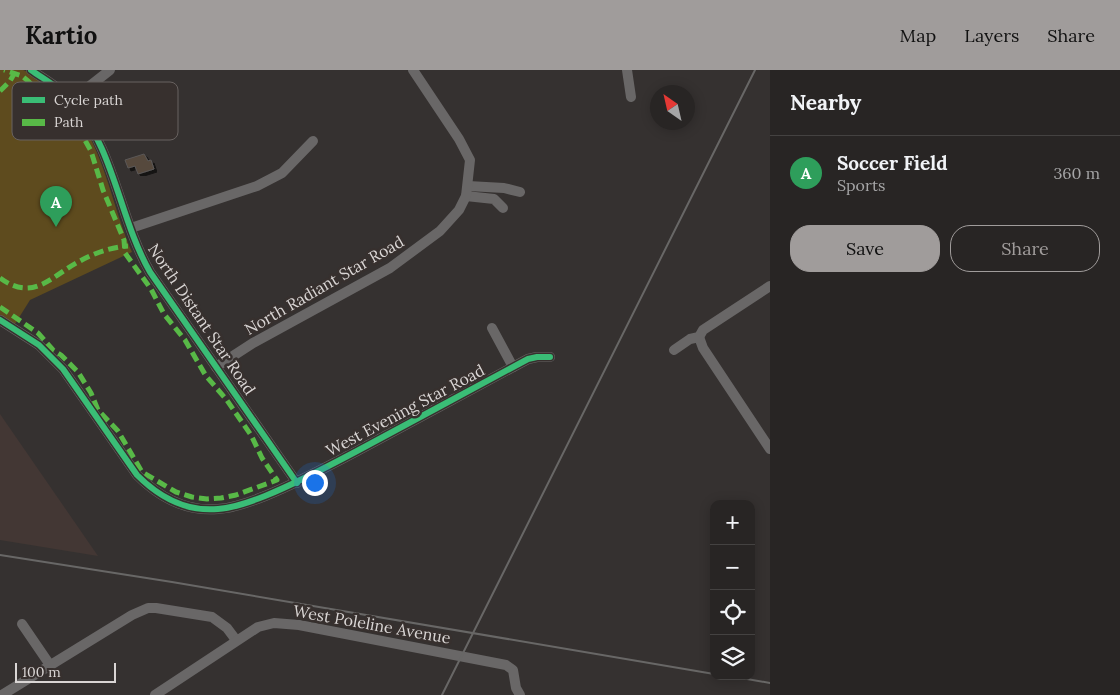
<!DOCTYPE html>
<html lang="en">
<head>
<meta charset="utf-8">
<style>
  :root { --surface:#282524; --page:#343131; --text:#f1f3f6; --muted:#a5a5a6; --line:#444241; --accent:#a09c9b }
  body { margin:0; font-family:Lora,serif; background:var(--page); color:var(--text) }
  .controls { position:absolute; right:15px; bottom:15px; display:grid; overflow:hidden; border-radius:10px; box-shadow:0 2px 12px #0003 }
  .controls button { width:45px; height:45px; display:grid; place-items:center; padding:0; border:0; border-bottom:1px solid var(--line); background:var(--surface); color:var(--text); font:25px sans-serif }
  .compass { position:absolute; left:650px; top:15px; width:45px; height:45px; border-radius:50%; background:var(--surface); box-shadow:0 2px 12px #0003; rotate:326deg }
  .scale { position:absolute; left:15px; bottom:12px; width:101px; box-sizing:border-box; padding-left:5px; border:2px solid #d9d5d4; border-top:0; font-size:14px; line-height:18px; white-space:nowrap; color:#d9d5d4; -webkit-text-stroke:4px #37302e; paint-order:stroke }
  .you { position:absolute; left:314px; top:412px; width:18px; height:18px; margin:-12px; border:4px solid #fff; border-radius:50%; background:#1a73e8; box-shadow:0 0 0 8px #1a73e833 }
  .badge { display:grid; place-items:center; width:32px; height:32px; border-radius:50%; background:var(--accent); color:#fff; font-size:16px; font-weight:700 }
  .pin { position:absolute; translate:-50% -41px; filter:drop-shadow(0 1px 2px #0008) }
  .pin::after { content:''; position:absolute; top:26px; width:18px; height:15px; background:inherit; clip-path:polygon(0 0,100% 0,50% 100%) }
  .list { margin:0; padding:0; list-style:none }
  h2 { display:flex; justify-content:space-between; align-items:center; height:65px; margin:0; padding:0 20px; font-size:21px }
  h2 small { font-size:16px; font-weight:400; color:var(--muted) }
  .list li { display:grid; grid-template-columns:32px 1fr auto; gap:15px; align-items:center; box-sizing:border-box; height:75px; padding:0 20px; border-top:1px solid var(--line) }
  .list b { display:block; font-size:19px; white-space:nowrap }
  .list p { margin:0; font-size:16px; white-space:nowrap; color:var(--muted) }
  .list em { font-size:16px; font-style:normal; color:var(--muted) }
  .actions { display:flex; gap:10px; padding:15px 20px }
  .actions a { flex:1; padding:11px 0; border:1px solid var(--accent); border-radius:20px; text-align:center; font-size:18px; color:var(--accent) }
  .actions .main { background:var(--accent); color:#111 }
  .icon { flex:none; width:28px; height:28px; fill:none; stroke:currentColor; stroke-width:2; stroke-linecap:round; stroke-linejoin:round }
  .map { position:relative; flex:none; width:770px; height:625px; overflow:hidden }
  header { display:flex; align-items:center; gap:30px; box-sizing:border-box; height:70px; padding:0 25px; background:var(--accent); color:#111 }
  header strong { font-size:24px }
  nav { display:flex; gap:28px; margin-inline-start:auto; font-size:18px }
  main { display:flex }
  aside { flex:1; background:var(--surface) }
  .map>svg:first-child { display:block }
  .built { fill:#433734 }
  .green { fill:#5e4b1e }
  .building { fill:#56483c; stroke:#5b5857; filter:url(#shadow) }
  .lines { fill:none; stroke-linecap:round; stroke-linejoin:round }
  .minor { stroke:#696767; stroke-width:10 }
  .rail { stroke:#686766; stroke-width:2 }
  .quiet { stroke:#58b947; stroke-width:5; stroke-dasharray:10 5; stroke-linecap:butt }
  .cycleway-casing { stroke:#37302e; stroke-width:9 }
  .cycleway { stroke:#3abd76; stroke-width:6 }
  .labels { text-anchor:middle; stroke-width:5; stroke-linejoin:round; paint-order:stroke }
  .street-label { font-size:16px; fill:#d9d5d4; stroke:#37302e }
  .key { fill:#37302e; stroke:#686260; stroke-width:1 }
  .key-label { font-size:14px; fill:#d9d5d4 }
</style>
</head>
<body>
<header>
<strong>Kartio</strong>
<nav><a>Map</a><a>Layers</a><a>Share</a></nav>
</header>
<main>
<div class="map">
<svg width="770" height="625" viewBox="0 0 770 625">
  <defs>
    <filter id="shadow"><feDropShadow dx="3" dy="3" stdDeviation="0" flood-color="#0009"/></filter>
  </defs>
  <rect width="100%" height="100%" fill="#353130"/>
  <path class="built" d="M0,344L98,486L0,470Z"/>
  <path class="green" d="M0,0C7,0 16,0 23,0C30,2 37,8 43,12C102,53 106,121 132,182L30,230L15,254L0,246Z"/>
  <path class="building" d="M144,84L148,91L151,90L154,99L138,104L135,96L128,98L125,90Z"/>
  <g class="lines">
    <g class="minor">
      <path d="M31,0C45,10 62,19 73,32C115,80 119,148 150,202L297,413"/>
      <path d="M627,0L631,27"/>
      <path d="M72,30L110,0"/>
      <path d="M468,116L504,118L520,122"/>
      <path d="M466,126L494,129L503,138"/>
      <path d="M131,158L257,116L282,103L313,71"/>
      <path d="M0,250L39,275L63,299L137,405C159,427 185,442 218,439C234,438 250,432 265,426C297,413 327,397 357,381C414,350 471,320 528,289L537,287H550"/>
      <path d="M492,258L513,297"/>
      <path d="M699,267L703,278L770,379"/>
      <path d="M674,280L690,269L699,267L703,260L770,216"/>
      <path d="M216,297L253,273L390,198L440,161L459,140L466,126L470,90L459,69L413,0"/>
      <path d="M22,554L50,595"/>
      <path d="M2,625L132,545L148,538H156L212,547L227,558L236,570"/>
      <path d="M155,625L258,557L274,553L299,555L506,595L513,600L516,618L520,625"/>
    </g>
    <g class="rail">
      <path d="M0,485L172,512L714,604"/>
      <path d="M730,606L770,613"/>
      <path d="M442,625L755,0"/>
    </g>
    <g class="quiet">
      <path d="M0,21L10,11L14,4"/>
      <path d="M0,208C34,233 52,205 80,191C94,183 112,177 128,176"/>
      <path d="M0,237L38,263L53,280L61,285L78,302L91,323L98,340L118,361L142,402L176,422L192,427L207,429L221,428L236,425L277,410L262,388L251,365L226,329L206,306L185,270L164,244L151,219L125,183L124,170L103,120L91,81L72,47L49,32L28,11L22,6L4,0"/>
    </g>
    <g class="cycleway-casing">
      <g id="cycleway">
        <path d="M31,0C45,10 62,19 73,32C115,80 119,148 150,202L297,413"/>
        <path d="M0,250L39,275L63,299L137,405C159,427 185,442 218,439C234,438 250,432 265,426C297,413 327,397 357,381C414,350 471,320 528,289L537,287H550"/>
      </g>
    </g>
    <use href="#cycleway" class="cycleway"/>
  </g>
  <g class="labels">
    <g class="street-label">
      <text transform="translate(324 215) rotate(-30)" y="6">North Radiant Star Road</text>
      <text transform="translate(202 249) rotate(56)" y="6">North Distant Star Road</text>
      <text transform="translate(405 340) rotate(-28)" y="6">West Evening Star Road</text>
      <text transform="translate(372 554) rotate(10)" y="6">West Poleline Avenue</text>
    </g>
  </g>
  <rect x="12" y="12" width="166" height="58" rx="8" class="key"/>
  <rect x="22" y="27" width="23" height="6" fill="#3abd76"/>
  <rect x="22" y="49" width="23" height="7" fill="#58b947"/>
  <g class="key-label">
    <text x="54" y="35">Cycle path</text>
    <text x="54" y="57">Path</text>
  </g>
</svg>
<div class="controls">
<button>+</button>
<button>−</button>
<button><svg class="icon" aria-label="locate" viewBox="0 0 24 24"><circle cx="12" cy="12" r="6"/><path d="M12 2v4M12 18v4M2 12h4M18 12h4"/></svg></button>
<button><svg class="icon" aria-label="layers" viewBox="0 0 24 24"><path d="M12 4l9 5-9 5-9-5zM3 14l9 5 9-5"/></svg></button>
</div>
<svg class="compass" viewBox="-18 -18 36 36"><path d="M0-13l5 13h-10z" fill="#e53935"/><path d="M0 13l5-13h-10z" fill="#a5a5a6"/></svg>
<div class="scale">100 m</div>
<div class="you"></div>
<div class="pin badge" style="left:56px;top:157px;background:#2e9e5b">A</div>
</div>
<aside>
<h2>Nearby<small></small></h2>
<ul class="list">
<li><span class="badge" style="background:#2e9e5b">A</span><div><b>Soccer Field</b><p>Sports</p></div><em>360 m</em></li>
</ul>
<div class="actions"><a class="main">Save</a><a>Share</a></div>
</aside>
</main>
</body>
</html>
